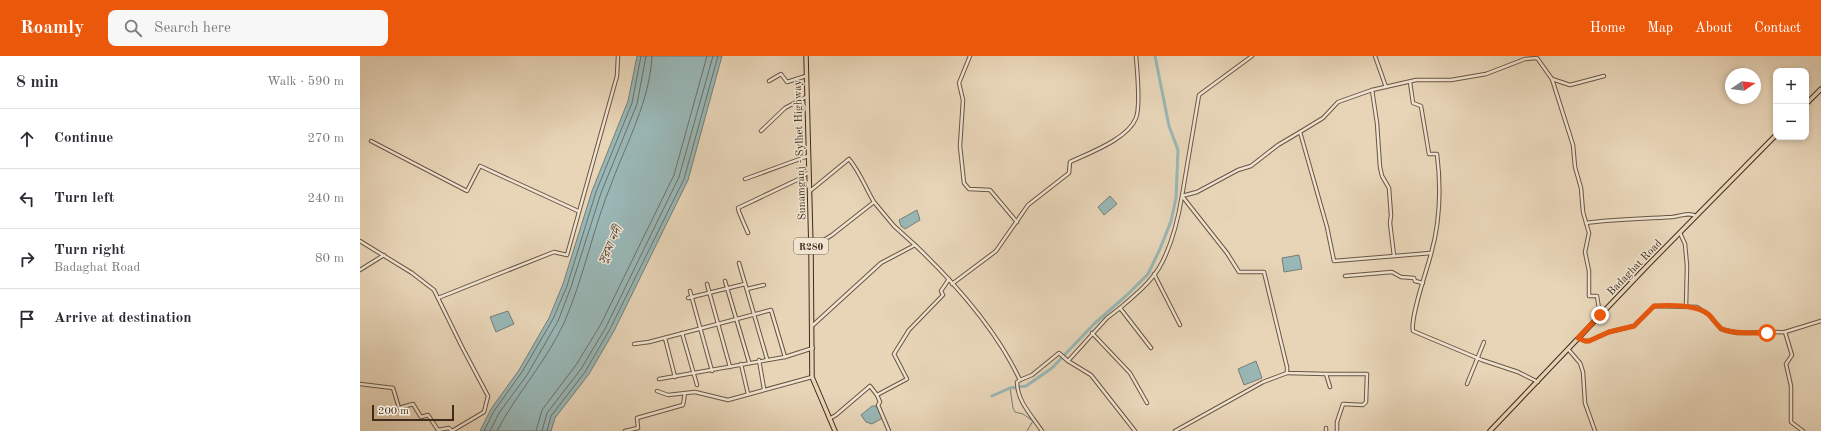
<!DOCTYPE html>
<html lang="en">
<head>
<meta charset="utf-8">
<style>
  :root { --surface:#fff; --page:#f7f7f7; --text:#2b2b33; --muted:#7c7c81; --line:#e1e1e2; --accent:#ea580c }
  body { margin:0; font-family:"Old Standard TT","Noto Serif Bengali",serif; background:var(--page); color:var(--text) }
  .controls { position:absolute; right:12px; top:12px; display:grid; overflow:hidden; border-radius:8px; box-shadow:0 2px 6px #0003 }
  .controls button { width:36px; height:36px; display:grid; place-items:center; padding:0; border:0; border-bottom:1px solid var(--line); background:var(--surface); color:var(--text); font:20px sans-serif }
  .compass { position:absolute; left:1365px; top:12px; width:36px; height:36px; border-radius:50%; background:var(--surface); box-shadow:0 2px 6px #0003; rotate:77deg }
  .scale { position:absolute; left:12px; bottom:10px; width:82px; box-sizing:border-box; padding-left:4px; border:2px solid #3f2a1c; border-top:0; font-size:11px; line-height:14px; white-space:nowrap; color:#3f2a1c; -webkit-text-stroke:3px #f0e4d1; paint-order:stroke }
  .stop { position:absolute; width:12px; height:12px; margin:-9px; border:3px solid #ea580c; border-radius:50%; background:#fff }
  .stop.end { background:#ea580c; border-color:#fff; box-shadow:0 1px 4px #0008 }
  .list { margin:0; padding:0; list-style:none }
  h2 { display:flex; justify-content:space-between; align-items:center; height:52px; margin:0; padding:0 16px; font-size:17px }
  h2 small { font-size:13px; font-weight:400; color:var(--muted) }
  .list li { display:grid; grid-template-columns:26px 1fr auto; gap:12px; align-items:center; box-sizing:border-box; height:60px; padding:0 16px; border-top:1px solid var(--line) }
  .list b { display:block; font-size:15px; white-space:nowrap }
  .list p { margin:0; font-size:13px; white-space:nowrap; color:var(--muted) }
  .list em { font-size:13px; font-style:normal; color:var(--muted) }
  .icon { flex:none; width:22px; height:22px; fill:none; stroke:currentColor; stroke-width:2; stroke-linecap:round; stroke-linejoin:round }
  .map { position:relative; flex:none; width:1461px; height:375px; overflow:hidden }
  header { display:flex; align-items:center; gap:24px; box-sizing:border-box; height:56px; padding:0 20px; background:var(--accent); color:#fff }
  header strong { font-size:19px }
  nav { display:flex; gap:22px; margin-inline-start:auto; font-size:14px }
  .search { width:280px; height:36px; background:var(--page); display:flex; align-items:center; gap:10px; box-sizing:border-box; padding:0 14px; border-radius:8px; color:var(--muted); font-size:15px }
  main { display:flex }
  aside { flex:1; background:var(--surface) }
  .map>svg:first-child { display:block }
  .water { fill:#99b7b6; stroke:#757f78 }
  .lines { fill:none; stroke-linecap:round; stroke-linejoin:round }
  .shore { stroke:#6c7069; stroke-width:1 }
  .stream { stroke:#757f78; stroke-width:1 }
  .canal { stroke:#99b7b6; stroke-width:3 }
  .minor-casing { stroke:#695543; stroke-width:4.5 }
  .major-casing { stroke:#3f2a1c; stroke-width:5.5 }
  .minor { stroke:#f0e4d1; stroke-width:2.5 }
  .major { stroke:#e8d5b8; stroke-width:3.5 }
  .route { stroke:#ea580c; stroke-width:5 }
  .labels { text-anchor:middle; stroke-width:3; stroke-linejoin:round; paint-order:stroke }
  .shield { fill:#f0e4d1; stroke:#746252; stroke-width:1 }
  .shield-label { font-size:10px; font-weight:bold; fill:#3f2a1c }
  .street-label { font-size:11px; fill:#3f2a1c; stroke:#f0e4d1 }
  .water-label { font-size:12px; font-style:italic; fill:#564d42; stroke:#f0e4d1 }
</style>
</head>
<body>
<header>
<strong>Roamly</strong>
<div class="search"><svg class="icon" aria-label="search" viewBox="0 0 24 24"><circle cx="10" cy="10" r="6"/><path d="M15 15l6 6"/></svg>Search here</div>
<nav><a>Home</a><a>Map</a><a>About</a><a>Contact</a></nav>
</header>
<main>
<aside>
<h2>8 min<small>Walk · 590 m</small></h2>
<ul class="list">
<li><svg class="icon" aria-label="ahead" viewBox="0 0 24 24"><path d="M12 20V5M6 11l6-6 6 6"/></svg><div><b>Continue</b></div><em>270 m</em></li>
<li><svg class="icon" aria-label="left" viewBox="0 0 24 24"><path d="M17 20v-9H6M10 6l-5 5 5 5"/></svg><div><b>Turn left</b></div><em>240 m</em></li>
<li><svg class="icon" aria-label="right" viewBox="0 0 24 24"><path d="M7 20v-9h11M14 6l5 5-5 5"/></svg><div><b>Turn right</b><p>Badaghat Road</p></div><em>80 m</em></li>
<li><svg class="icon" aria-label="arrive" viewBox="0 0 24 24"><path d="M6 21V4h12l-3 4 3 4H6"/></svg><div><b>Arrive at destination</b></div></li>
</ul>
</aside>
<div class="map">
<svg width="1461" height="375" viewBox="0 0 1461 375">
  <rect width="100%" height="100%" fill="#e8d5b8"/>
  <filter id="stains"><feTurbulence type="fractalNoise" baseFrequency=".005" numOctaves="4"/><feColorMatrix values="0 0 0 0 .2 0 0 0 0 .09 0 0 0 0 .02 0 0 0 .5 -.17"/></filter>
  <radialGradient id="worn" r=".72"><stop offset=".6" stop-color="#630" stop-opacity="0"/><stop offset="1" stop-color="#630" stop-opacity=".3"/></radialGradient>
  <g class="water">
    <path d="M277,0H362L328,124L254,275L229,318L195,362L191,375H120L131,353L159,314L189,262L203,228L232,135L268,45Z"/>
    <path d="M750,140L757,148L744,159L738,151Z"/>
    <path d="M557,154L560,164L545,173L541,170L539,164Z"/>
    <path d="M939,199L942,213L924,216L922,202Z"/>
    <path d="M148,255L154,268L136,276L130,261Z"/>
    <path d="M896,305L902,322L884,329L878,313Z"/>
    <path d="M512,350H516L522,359L521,363L512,368L506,366L501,359Z"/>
  </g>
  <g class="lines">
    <g class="shore">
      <path d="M124,375L134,355L162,316L193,263L207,230L236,136L272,47L281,0"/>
      <path d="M130,375L139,357L167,319L198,265L211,231L241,137L277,48L286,0"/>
      <path d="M137,375C156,338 186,306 204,267C224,221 233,172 252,126C267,86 290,44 292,0"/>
      <path d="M176,375L182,354L216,309L241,268L314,119L347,0"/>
      <path d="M182,375L187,357L221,313L246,271L319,121L353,0"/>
      <path d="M187,375L191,360L225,316L250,273L324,123L358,0"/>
    </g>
    <path class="stream" d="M650,332L653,352L655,356L663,358L673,365L667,375"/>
    <path class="canal" d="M632,340L650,332L666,330L692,312L734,268L767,239L788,218L800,193L811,165L816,142L818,94L809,70L795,0"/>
    <g class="minor-casing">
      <g id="minor">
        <path d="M610,0L599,27L603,44L600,90L604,127L609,133L630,134L657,166"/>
        <path d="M892,0L839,39L822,140L837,136L878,114L891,110L918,89L940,76"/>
        <path d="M1015,0L1026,31"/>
        <path d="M1192,23L1210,29L1244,20"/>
        <path d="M409,25L421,18L427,26L446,20"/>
        <path d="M1050,26L1053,47L1061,50L1069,98H1077C1081,130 1080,166 1071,198C1067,214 1050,261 1053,275L1122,304L1158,316L1178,326"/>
        <path d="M1012,34L1017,67L1020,111L1022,120L1029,132L1031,159L1030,167L1034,200"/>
        <path d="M401,75L425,52L446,41"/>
        <path d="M11,85L107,135L120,110L218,155"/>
        <path d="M385,123L448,100"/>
        <path d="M450,135L489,103C500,116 505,131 514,146"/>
        <path d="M1226,167C1255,163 1283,163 1312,161C1321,160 1328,156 1336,160"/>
        <path d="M388,177L379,156L378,152L439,123L449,116"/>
        <path d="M1320,177L1325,188L1327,210L1326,251"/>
        <path d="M0,185L52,217L74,234L102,291L128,340L124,356L92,375"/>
        <path d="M451,192L472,179L514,146L534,170L555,189"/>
        <path d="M1071,197L974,205L967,171L940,76L963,62L978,46L1012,34L1056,24H1091L1126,18L1165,3L1177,2L1192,23L1213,89L1215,111L1221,132L1223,156L1229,177L1225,196L1229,215V240H1237L1240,259"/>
        <path d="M379,207L407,303"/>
        <path d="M0,214L24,199"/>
        <path d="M794,218L820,269"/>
        <path d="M985,220L1032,216L1041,221L1054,222L1055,225L1063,227"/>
        <path d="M365,225L389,306"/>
        <path d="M347,228L370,311"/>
        <path d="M592,228L636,195L668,149L709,117L710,106C729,97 768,83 776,62C781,50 777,14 776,0"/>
        <path d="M387,233L404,229"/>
        <path d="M330,235L352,315"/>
        <path d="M78,242L194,196L207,199L257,20L258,0"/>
        <path d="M328,242L385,228"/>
        <path d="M760,252C774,240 789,228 799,212C812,190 818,164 822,140L867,197L879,216H904L927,311V317L966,318L970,331"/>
        <path d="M452,270L521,207L555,189C596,228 636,273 660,324L672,319L699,297L708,305L747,262L760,252L791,292"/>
        <path d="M1425,276L1432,299L1426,308L1431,330V366L1443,375"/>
        <path d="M322,277L337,329"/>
        <path d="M732,277L770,317L787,347"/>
        <path d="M305,282L315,321"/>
        <path d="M1218,282L1225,285H1229L1249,276L1274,270L1294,250L1337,251L1349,259L1361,273L1377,277L1425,276L1461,265"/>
        <path d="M274,288L289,286L411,254L425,301"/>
        <path d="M1208,293L1220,307L1223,316L1225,347L1235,375"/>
        <path d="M399,304L404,333"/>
        <path d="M708,305L731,319L775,375"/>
        <path d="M381,308L388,338"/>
        <path d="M966,318H1007L1006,346L1003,349L983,348L977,366V375"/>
        <path d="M299,323L425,301L453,292"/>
        <path d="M660,324L657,326C657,345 672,360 682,375"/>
        <path d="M0,328L33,332L39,352L53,348L61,361L68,359L78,374L89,372L92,375"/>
        <path d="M1107,328L1124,286"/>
        <path d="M297,335L308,339L335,336L368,344L452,321"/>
        <path d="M517,339L520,346L518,349L529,375"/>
        <path d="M469,363L476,359L510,330L517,339L547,323L534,298L549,274L583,239L581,235L589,223"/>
        <path d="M265,375L278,372L277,362L323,349L325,337"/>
        <path d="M815,375L903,326L927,317"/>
        <path d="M966,375V372"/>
      </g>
    </g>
    <g class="major-casing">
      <g id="major">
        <path d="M446,0L451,192L452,321L475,375"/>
        <path d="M1446,48L1461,33"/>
        <path d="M1130,375L1288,209L1416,79"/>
      </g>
    </g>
    <use href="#minor" class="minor"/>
    <use href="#major" class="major"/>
  </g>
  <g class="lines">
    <path class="route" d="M1240,259L1218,282L1225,285H1229L1249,276L1274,270L1294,250C1310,249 1336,249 1348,258C1354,263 1357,271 1364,274C1377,278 1392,277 1407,277"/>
  </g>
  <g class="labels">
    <rect class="shield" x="434" y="182" width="34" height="16" rx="3"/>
    <g class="shield-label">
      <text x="451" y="194">R280</text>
    </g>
    <g class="street-label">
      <text transform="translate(439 94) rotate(-92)" y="4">Sunamganj - Sylhet Highway</text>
      <text transform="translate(1274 211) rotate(-46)" y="4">Badaghat Road</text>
    </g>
    <g class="water-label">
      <text transform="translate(250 189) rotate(-65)" y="4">সুরমা নদী</text>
    </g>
  </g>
  <rect width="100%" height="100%" filter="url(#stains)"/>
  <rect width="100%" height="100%" fill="url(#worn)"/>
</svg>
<div class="controls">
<button>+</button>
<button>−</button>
</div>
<svg class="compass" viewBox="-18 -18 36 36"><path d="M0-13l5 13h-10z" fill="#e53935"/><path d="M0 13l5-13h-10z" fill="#7c7c81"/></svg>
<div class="scale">200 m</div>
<div class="stop" style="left:1407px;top:277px"></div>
<div class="stop end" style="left:1240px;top:259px"></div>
</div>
</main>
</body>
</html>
